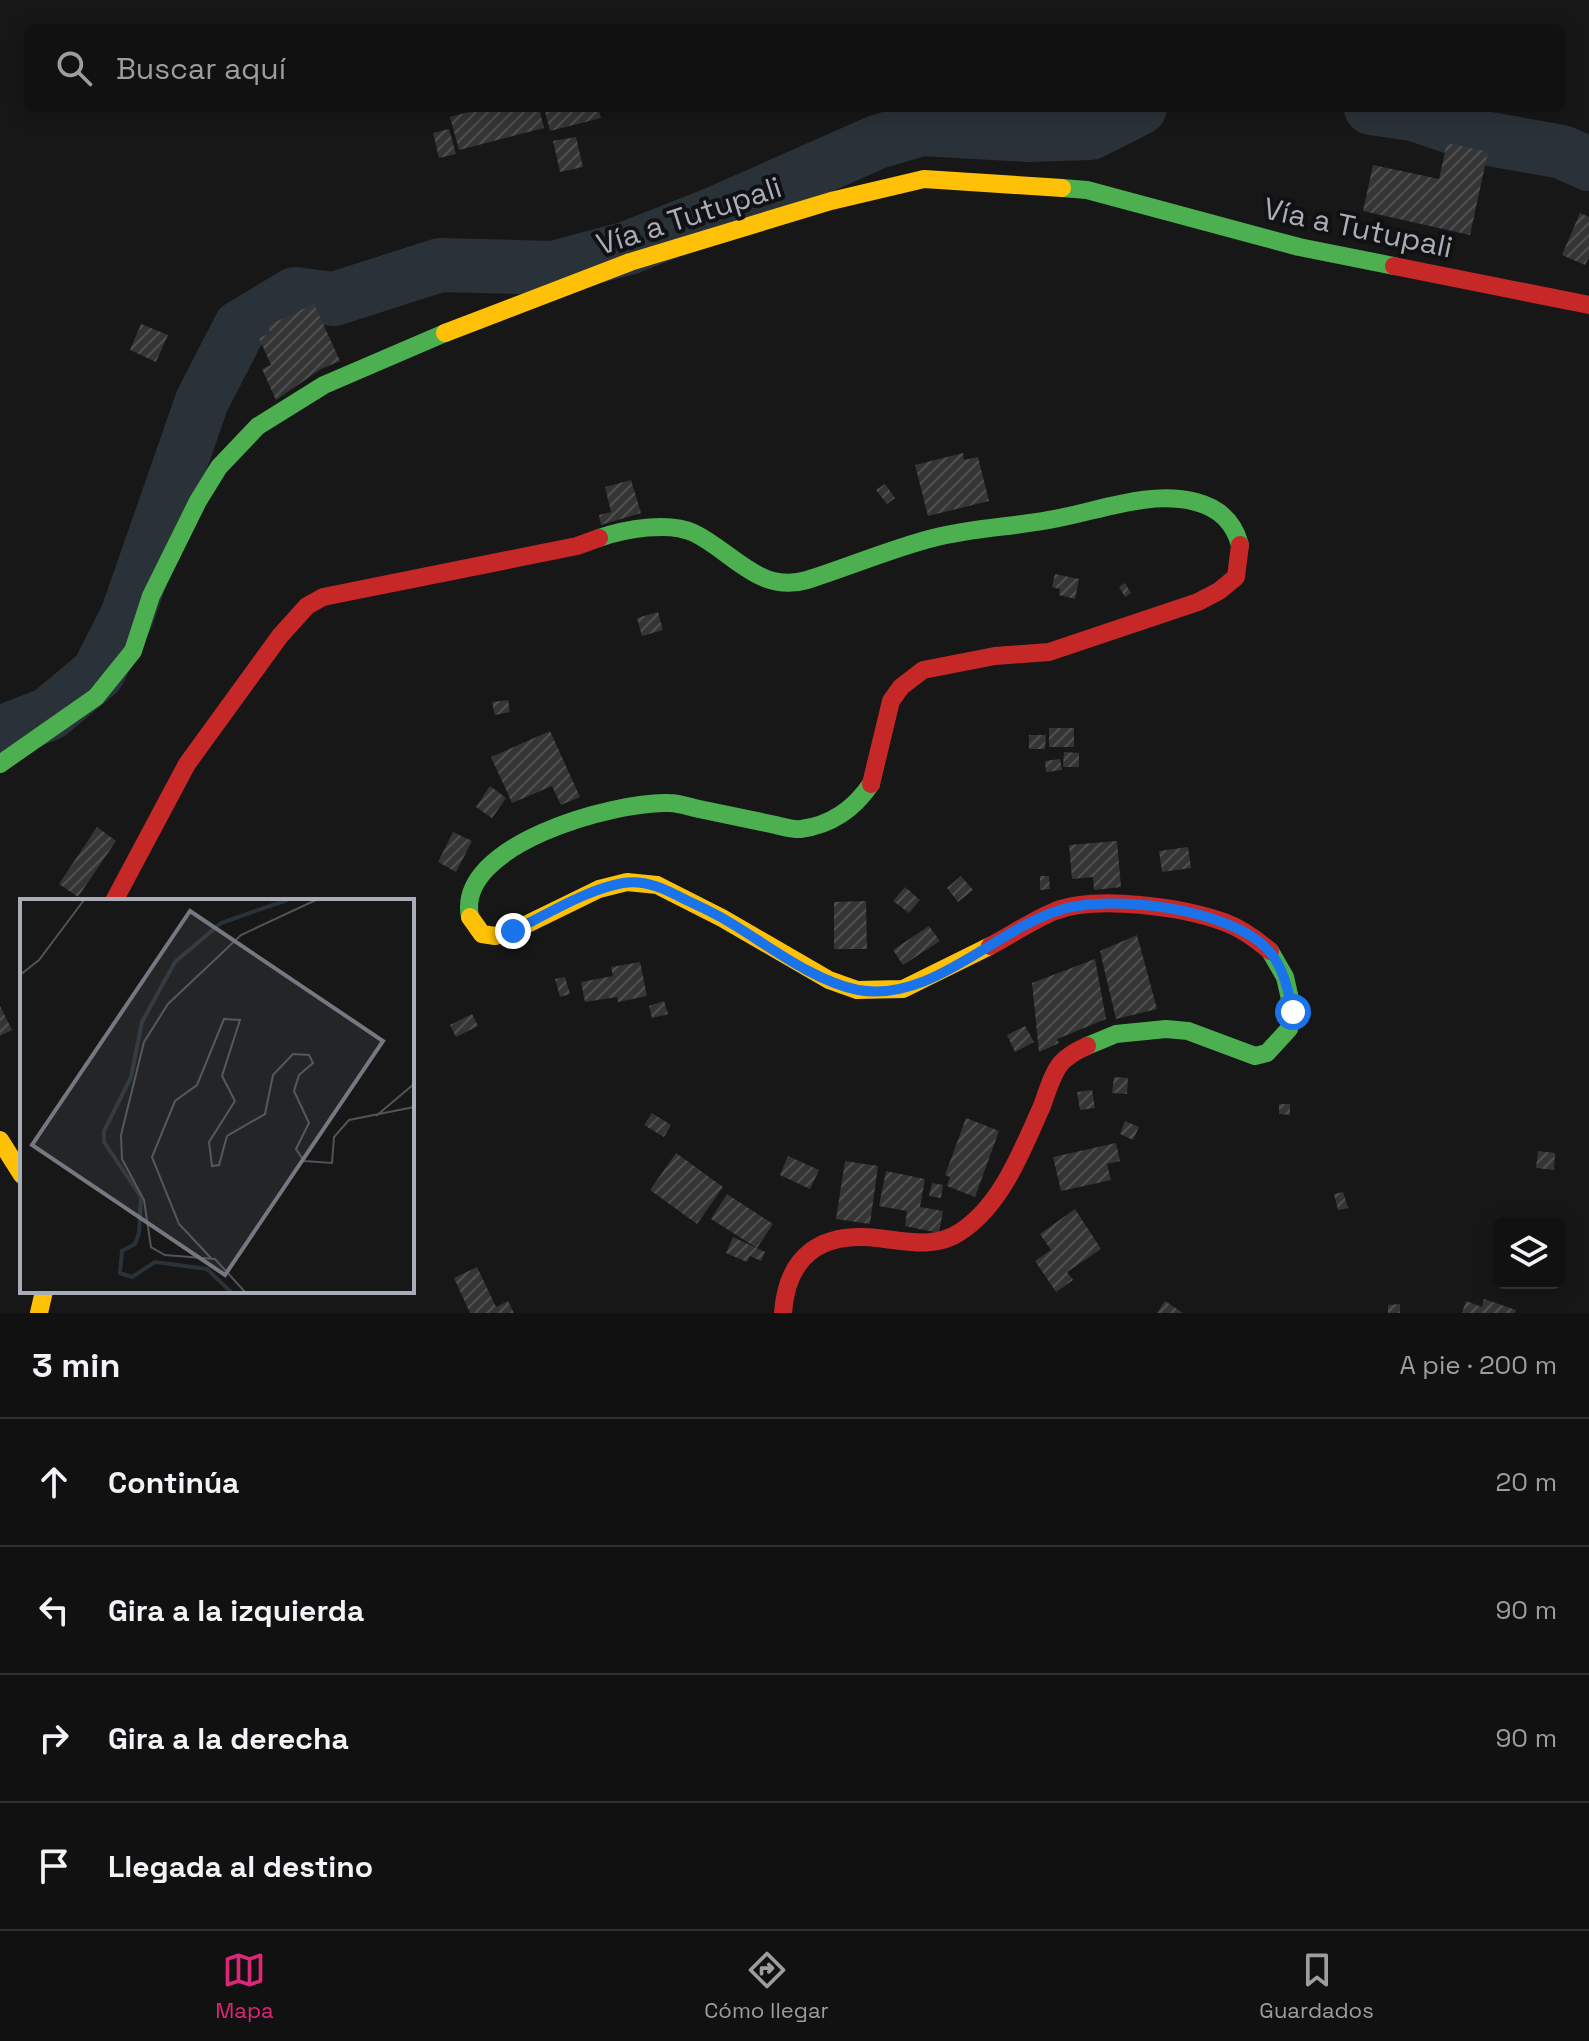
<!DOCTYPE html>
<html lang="es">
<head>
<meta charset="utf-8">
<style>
  :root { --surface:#111; --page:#1e1f1f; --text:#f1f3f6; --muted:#9c9d9f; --line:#303131; --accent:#db2777 }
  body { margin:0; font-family:"Space Grotesk",sans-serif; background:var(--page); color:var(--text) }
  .controls { position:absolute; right:24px; bottom:24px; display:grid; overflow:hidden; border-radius:12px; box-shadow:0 4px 20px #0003 }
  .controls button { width:72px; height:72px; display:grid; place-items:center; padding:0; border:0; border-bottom:2px solid var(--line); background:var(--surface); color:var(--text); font:40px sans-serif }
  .stop { position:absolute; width:24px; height:24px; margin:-18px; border:6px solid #1a73e8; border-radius:50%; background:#fff }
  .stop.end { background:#1a73e8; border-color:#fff; box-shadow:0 2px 8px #0008 }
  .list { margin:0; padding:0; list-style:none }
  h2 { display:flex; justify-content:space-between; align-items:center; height:104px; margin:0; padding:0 32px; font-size:34px }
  h2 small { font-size:26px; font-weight:400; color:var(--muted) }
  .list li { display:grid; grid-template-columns:52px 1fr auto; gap:24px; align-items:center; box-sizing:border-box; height:128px; padding:0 32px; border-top:2px solid var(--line) }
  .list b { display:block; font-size:30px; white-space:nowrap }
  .list em { font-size:26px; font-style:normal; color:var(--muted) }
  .icon { flex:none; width:44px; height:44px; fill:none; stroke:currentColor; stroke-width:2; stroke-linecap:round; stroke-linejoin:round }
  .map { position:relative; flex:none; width:1589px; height:1313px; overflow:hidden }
  .search { position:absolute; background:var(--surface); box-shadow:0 4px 20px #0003; left:24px; right:24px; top:24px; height:88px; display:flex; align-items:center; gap:20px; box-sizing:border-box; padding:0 28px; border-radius:12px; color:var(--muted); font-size:30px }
  .sheet { height:616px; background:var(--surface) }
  nav { display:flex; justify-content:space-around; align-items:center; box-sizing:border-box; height:112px; border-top:2px solid var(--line); background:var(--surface); font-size:22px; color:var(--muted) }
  nav a { display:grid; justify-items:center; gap:4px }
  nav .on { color:var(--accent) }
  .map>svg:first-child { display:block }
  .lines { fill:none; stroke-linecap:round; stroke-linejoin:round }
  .river { stroke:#2a3239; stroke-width:54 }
  .building { fill:url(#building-hatch) }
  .fast { stroke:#4caf50; stroke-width:18 }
  .slow { stroke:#ffc107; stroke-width:18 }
  .jam { stroke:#c62828; stroke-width:18 }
  .route { stroke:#1a73e8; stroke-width:10 }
  .labels { text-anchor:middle; stroke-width:8; stroke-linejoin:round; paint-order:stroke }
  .street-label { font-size:30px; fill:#a8adb8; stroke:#111113 }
  .inset-river { fill:none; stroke:#2a3239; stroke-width:4 }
  .inset-road { fill:none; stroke:#515357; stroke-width:2 }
  .view { fill:#757880; fill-opacity:0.15; stroke:#757880; stroke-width:4 }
  .inset-edge { fill:none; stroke:#a8adb8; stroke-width:4 }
</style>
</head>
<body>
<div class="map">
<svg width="1589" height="1313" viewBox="0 0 1589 1313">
  <defs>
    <pattern id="building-hatch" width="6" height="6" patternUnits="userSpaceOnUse" patternTransform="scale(2)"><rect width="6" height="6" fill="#353536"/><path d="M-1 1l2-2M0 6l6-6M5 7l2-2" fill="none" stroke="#4f5051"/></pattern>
  </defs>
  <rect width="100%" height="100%" fill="#171717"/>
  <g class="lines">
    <g class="river">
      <path d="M1371,108L1413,114L1484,138L1562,152L1589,164"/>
      <path d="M0,733L49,714L98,673L127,616L202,401L240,327L295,294L334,299L440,265L553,268L628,248L712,215L877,142L921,129L1029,135L1091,133L1140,108"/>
    </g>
  </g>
  <g class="building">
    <path d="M484,108H539L544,128L459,150L450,117Z"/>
    <path d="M544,108H598L601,118L550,131Z"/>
    <path d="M449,129L456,154L439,158L433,133Z"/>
    <path d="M576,137L583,167L560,172L553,141Z"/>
    <path d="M1447,143L1488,152L1470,235L1363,211L1373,165L1439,179Z"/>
    <path d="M1580,213L1589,217V257L1585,265L1562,255Z"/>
    <path d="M314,304L340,361L321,369L276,400L262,369L271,365L259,338L271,333L267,326Z"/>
    <path d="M141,324L168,335L156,362L130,350Z"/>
    <path d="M963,453L964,460L978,457L989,501L928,516L915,465Z"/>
    <path d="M631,480L641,513L601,525L599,515L611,512L605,487Z"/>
    <path d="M885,484L895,498L887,504L876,490Z"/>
    <path d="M1055,574L1079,579L1075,599L1059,595L1060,589L1052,587Z"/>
    <path d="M1125,583L1131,593L1125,597L1119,587Z"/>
    <path d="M658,612L663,630L642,636L637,618Z"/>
    <path d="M508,700L510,712L495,715L492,702Z"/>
    <rect x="1049" y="728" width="25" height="19"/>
    <path d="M550,731L580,797L561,805L552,786L512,803L491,757Z"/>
    <path d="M1029,735H1046L1045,749H1029Z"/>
    <path d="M1064,752L1079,753V767H1063Z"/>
    <path d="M1060,759L1062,770L1046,772L1045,761Z"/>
    <path d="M490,786L506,798L492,818L476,807Z"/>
    <path d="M97,827L116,841L78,897L59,884Z"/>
    <path d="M453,832L472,841L456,872L438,862Z"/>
    <path d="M1117,841L1121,887L1094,890L1093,877L1072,879L1069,845Z"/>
    <path d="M1188,847L1191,868L1162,872L1159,851Z"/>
    <path d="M961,876L973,890L958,902L947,888Z"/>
    <path d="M1040,876H1049L1050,889L1040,890Z"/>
    <path d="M905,887L920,900L909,913L893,901Z"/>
    <path d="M866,901L867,949H834V902Z"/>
    <path d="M929,926L940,941L903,965L893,950Z"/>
    <path d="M1137,935L1157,1009L1116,1019L1100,951Z"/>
    <path d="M1095,959L1106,1019L1057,1039L1059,1043L1039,1052L1032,983Z"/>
    <path d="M640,962L647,996L618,1002L617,997L585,1002L581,982L613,976L611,967Z"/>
    <path d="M565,977L570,994L560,997L555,979Z"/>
    <path d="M664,1001L668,1014L652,1018L649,1006Z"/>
    <path d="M0,1006L12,1030L0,1036Z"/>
    <path d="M472,1014L478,1026L456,1037L450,1025Z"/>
    <path d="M1025,1026L1034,1042L1015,1052L1007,1035Z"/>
    <path d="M1114,1077L1128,1078L1127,1094L1112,1093Z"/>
    <path d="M1092,1090L1095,1108L1080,1110L1077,1092Z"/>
    <path d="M1279,1104H1290V1115L1279,1114Z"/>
    <path d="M652,1113L671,1125L664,1137L644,1125Z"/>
    <path d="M966,1118L999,1131L975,1197L947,1186L950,1177L945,1175Z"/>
    <path d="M1125,1121L1139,1127L1133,1140L1120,1134Z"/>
    <path d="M1116,1143L1120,1161L1107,1164L1111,1180L1061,1191L1053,1157Z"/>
    <path d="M1538,1151L1555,1153L1554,1170L1536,1168Z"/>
    <path d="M676,1153L723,1187L697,1224L650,1190Z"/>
    <path d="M788,1156L819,1170L810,1189L780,1175Z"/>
    <path d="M845,1161L878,1166L870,1224L836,1219Z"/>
    <path d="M886,1171L925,1179L920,1207L943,1211L939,1233L905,1226L907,1211L879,1206Z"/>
    <path d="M932,1183L943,1185L941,1198L929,1196Z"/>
    <path d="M1343,1192L1348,1208L1338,1210L1334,1194Z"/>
    <path d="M727,1194L773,1224L757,1248L711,1219Z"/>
    <path d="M1075,1209L1101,1249L1067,1272L1073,1280L1056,1292L1035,1261L1051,1250L1040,1234Z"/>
    <path d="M733,1237L765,1252L761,1261L750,1256L747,1262L726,1253Z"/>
    <path d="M477,1267L496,1307L508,1301L514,1313H470L454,1278Z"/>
    <path d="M1484,1299L1516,1310L1515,1313H1462L1466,1301L1482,1307Z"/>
    <path d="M1165,1301L1183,1313H1157Z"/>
    <path d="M1400,1304V1313H1388V1305Z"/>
  </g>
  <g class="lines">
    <g class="fast">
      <path d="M1062,188L1087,190L1299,247L1394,266"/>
      <path d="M599,538C625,529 669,521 694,533C733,552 759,594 807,580C849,567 890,549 933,538C975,527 1017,527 1059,518C1101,510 1152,490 1196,502C1219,508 1234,522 1240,545"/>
      <path d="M0,764L96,697L133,651L151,596L198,501L219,467L258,426L324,385L445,333"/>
      <path d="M470,917C455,844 616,801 669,803C679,803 690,807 699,809C723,814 747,819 771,824C781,826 792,830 801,829C831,825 854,809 871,784"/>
      <path d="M1087,1046L1116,1034L1166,1029L1188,1031L1255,1056L1267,1053L1289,1029L1293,1012L1285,977L1270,951"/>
    </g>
    <g class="slow">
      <path d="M445,333L630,262L831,201L924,179L1062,188"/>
      <path d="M470,917L482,934L495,936L513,931L599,889L627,882L657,885L722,918L829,980L857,990L903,989L990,946"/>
      <path d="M0,1140L22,1175"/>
      <path d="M39,1313L44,1291"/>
    </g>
    <g class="jam">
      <path d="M1394,266L1589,305"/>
      <path d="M871,784L891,701L901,687L923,670L995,656L1049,652L1198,602L1219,591L1236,577L1240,545"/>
      <path d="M114,901L187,764L280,636L307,606L323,597L577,546L599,538"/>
      <path d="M990,946C1011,935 1033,920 1055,911C1097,895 1182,907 1224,922C1241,928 1256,939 1270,951"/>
      <path d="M783,1313C787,1256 820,1232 877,1238C905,1241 935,1249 960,1232C1002,1205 1022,1150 1042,1106C1047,1093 1052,1073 1062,1062C1069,1055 1078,1050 1087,1046"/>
    </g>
  </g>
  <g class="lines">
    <path class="route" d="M513,931C548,914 585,890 623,883C646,879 667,890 686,900C699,906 712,912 724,919C764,942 812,981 858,990C930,1003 993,932 1057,911C1108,893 1232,908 1269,951C1284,968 1288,991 1293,1012"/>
  </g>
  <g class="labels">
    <g class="street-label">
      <text transform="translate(689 216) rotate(-18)" y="10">Vía a Tutupali</text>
      <text transform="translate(1358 228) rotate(12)" y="10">Vía a Tutupali</text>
    </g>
  </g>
  <g transform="translate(20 899)">
    <rect width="394" height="394" fill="#171717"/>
    <path class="inset-river" d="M211,393L187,370L135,363L112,378L100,374L102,352L115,345L119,334L121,298L84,243V232L111,178L122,123L155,63L201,24L267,1"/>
    <path class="inset-road" d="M0,76L19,61L64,1M356,217L394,185M191,359L159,325L132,258L155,202L177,186L204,120L220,121L202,177L215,202L189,243L192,267L199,266L207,237L245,215L253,176L273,155L289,156L293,164L279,176L274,192L289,224L276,250L284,262L312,264L314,238L329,221L394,208M225,393L195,360L145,356L131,348L124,301L102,260L101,236L124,143L148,105L221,36L296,1"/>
    <path class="view" d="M170,12L363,142L205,376L12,246Z"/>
    <rect width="394" height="394" class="inset-edge"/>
  </g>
</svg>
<div class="controls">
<button><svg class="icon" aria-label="layers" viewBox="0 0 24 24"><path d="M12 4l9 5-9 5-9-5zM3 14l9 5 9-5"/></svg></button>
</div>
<div class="stop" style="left:1293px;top:1012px"></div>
<div class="stop end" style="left:513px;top:931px"></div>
<div class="search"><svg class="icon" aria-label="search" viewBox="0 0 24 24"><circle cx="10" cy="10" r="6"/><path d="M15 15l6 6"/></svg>Buscar aquí</div>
</div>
<section class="sheet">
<h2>3 min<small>A pie · 200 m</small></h2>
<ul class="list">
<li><svg class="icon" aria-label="ahead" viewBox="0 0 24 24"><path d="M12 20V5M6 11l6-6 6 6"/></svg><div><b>Continúa</b></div><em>20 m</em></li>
<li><svg class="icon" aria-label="left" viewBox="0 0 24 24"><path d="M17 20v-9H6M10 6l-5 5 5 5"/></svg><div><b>Gira a la izquierda</b></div><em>90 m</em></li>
<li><svg class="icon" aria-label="right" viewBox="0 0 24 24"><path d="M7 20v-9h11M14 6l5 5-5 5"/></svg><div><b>Gira a la derecha</b></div><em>90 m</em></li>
<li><svg class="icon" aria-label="arrive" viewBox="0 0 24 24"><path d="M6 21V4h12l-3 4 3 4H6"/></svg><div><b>Llegada al destino</b></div></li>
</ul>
</section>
<nav>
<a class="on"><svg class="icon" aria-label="map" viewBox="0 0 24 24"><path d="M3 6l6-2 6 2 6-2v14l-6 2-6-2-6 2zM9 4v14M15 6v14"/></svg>Mapa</a>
<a><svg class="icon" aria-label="directions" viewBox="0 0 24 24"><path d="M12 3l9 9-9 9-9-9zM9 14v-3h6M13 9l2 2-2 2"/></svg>Cómo llegar</a>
<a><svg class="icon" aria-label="saved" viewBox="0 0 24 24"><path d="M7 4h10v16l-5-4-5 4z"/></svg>Guardados</a>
</nav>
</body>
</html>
